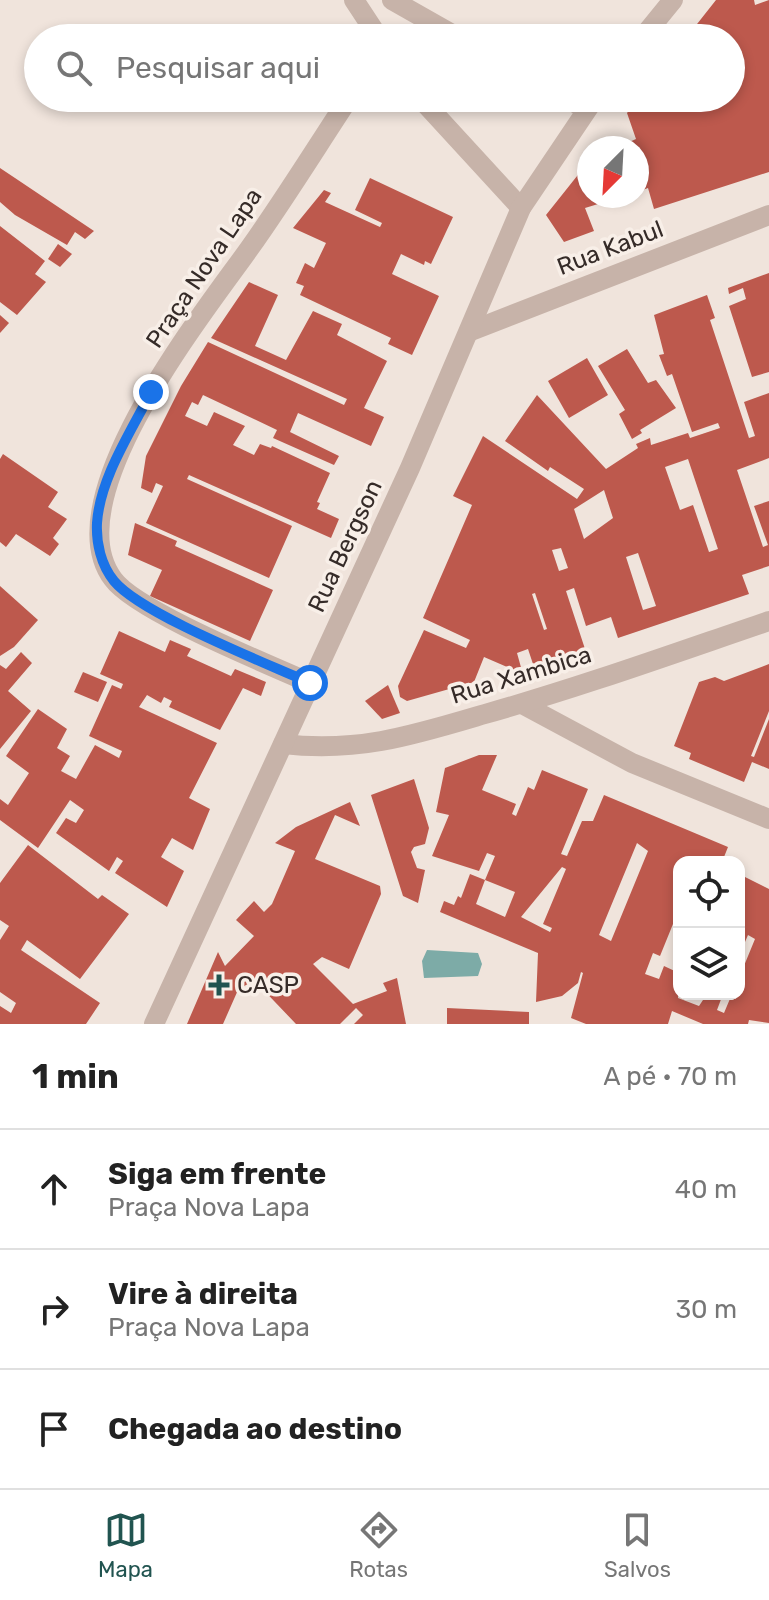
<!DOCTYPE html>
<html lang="pt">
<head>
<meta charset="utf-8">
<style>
  :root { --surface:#fff; --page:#f6f6f6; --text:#222; --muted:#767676; --line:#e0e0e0; --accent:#215450 }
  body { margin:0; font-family:Rubik,sans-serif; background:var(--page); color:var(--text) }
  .controls { position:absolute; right:24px; bottom:24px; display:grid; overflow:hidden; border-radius:16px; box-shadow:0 4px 12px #0003 }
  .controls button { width:72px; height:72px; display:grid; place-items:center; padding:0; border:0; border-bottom:2px solid var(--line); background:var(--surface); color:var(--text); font:40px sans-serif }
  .compass { position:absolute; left:577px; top:136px; width:72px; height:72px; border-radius:50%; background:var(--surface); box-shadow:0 4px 12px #0003; rotate:204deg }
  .stop { position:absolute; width:24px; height:24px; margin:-18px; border:6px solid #1a73e8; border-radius:50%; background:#fff }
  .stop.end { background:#1a73e8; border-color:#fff; box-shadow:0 2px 8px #0008 }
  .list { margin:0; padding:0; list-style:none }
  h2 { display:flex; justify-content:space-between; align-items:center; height:104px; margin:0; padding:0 32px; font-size:34px }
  h2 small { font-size:26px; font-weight:400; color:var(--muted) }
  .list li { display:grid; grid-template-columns:52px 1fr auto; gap:24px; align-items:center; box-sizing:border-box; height:120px; padding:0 32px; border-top:2px solid var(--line) }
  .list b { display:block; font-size:30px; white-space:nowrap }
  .list p { margin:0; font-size:26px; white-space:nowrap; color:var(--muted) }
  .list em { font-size:26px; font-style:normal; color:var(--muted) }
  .icon { flex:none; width:44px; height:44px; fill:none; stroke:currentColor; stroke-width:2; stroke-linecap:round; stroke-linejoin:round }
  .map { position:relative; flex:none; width:769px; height:1024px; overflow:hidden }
  .search { position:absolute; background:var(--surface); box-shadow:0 4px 12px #0003; left:24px; right:24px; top:24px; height:88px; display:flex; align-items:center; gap:20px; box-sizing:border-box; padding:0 28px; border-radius:44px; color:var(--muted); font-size:30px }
  .sheet { height:464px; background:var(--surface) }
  nav { display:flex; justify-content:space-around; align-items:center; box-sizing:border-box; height:112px; border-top:2px solid var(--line); background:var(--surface); font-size:22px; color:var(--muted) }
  nav a { display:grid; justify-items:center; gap:4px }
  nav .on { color:var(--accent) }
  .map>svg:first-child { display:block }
  .water { fill:#7daba7 }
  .building { fill:#bd594d; fill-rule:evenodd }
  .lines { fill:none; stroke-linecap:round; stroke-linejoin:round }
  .minor { stroke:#c7b3a9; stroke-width:20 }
  .route { stroke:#1a73e8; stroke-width:10 }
  .poi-dot { fill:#215450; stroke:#f8efe8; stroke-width:3 }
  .labels { text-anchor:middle; stroke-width:7; stroke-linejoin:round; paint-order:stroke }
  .street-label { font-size:24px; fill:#352b28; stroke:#f8efe8 }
  .poi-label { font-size:24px; fill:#352b28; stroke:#f8efe8; text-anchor:start }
</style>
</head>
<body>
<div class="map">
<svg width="769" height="1024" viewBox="0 0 769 1024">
  <rect width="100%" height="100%" fill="#f0e4dc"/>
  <path class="water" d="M427,950L478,953L482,964L478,976L424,978L422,961Z"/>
  <g class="building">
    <path d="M716,0H754L755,5L769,0V172L654,209L648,188L637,192V148H616L636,139L627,113L639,98H731V38H686Z"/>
    <path d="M589,161V196L621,197L585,208L594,231L564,242L546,215Z"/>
    <path d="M0,168L15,178L94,231L85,239L75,232L67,245L15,215L0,202Z"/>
    <path d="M370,178L453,217L431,264L425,261L424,265L401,254L392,274L439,296L412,355L388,344L391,338L300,295L304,286L296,283L305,263L314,268L326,243L293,228L324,190L331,193L325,202L380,227L382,223L355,210Z"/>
    <path d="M0,226L45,261L35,274L46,282L17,315L0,302Z"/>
    <path d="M58,244L72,254L60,267L48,259Z"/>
    <path d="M769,273V372L752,377L729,306L746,299L743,288L729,294L728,288Z"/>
    <path d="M249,282L278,295L255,346L286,360L313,311L342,324L337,335L387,361L364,408L384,417L371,446L298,413L290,432L339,456L334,465L273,438L277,430L203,395L198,405L192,402L185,416L207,426L214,412L245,426L233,445L254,455L260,444L271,448L272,446L330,473L317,502L320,503L317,509L339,519L331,538L189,475L187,479L292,526L269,578L146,523L163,486L156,483L152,493L141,488L146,456L181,386L208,342L344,405L347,399L211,338Z"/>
    <path d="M707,295L715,318L710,320L749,438L755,436L744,402L769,393V458L737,470L763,547L768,545L754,506L769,501V566L742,575L749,594L618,638L611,617L586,626L574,588L566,591L585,649L534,667L528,649L517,653L522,671L519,672L484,657L474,682L407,701L400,697L398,686L424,630L466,648L470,640L423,618L472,505L453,496L483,436L577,499L584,489L550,467L548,471L505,441L537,395L606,469L638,448L636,444L650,438L651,445L688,433L690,438L720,428L718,423L692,432L672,374L667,376L659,355L664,354L654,315ZM688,459L718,549L709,552L693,505L680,510L665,467ZM604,490L613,518L584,539L574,509ZM561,548L568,568L559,571L552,550ZM638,553L656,606L643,610L626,557ZM535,593L547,629L544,630L532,594Z"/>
    <path d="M0,315L9,323L0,333Z"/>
    <path d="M627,349L648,383L656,380L676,408L640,430L642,433L632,439L619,414L625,410L598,366Z"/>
    <path d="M587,358L608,395L569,418L548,381Z"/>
    <path d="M3,454L58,492L48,507L67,519L53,538L59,544L50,556L16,534L6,547L0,542V459Z"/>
    <path d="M135,523L177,541L175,546L273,590L250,641L150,596L162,570L128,555Z"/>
    <path d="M0,586L38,620L14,647L0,656Z"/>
    <path d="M119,631L165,652L170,640L191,649L187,656L231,676L235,669L266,682L261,696L243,688L220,730L169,707L172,701L164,697L161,703L147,695L139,707L217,743L189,798L210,809L193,850L172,838L161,857L184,871L167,907L115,873L123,861L117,857L109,871L56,833L66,818L76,823L84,810L70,800L38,848L0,820V799L8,805L29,773L6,756L38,709L67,729L57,748L70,756L61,771L76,779L95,745L119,758L122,751L89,736L112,685L121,689L123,684L100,674Z"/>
    <path d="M21,652L32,663L8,691L31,711L0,749V665L6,669Z"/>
    <path d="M769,664V711L751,756L754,757L769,719V769L752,762L744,782L689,759L691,753L674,746L699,682L715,677L724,681Z"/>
    <path d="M83,672L107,682L98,702L74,692Z"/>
    <path d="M388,685L400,713L382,719L365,701Z"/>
    <path d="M479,755H497L482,790L516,804L512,814L516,816L528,787L534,790L542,770L588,789L561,854L567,856L582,821H593L604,795L728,847L722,862H679V927L673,924L660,956L653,953L645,974L659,979L664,966L679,973L678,998L699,1006L707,994H723L717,1010L724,1013L732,994H739V978L755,939L748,935L739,956V874L769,889V1023L749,1020L748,1024H703L672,1011L668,1024H586L571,1018L583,973L581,972L578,983L562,996L536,1002L538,953L440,912L444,901L454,905L458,896L461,898L470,874L485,880L476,904L505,917L515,892L485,880L495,856L487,853L479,871L432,856L449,815L436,812L445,768ZM637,843L648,851L611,941L599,935ZM562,867L566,869L543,924L552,928L550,932L521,917Z"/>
    <path d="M414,779L429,828L425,844L414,847L411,852L417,868L425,870L418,903L403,896L371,795Z"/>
    <path d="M350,802L360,826L335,815L315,859L380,886L381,894L349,969L322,957L313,964L353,1004L387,991L383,983L397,978L406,1024H354L363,1015L356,1008L340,1024H296L254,980L238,990L223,1024H187L218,952L225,966L254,936L236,920L254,901L264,912L272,904L295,851L275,843L296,827Z"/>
    <path d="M28,845L98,899L102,895L129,914L80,979L27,940L21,950L100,1003L86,1024H0V1006L11,1013L16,1003L0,992V940L9,926L0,920V883Z"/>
    <path d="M447,1008L529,1012V1024H447Z"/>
  </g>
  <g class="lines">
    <g class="minor">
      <path d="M354,0L379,38"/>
      <path d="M392,0L459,38"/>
      <path d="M642,38L673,0"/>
      <path d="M420,98L521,208"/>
      <path d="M566,98L586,109"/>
      <path d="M471,331L769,215"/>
      <path d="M310,683C268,664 136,611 113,579C54,500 202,315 249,249C284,200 316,148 349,98"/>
      <path d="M522,704L632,763L769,819"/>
      <path d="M283,744C358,753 414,735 485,714C581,687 675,653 769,621"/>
      <path d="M154,1024L410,468L521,208L595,98"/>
    </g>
  </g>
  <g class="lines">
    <path class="route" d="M151,392C131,432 100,478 97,523C96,543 101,565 114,581C141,614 266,663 310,683"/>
  </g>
  <path class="poi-dot" d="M215 973h8v8h8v8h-8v8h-8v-8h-8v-8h8z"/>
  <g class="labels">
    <g class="street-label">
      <text transform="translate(610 248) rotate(-21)" y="8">Rua Kabul</text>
      <text transform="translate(204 268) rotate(-56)" y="8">Praça Nova Lapa</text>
      <text transform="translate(345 546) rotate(-65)" y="8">Rua Bergson</text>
      <text transform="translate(521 675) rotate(-17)" y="8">Rua Xambica</text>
    </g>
    <g class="poi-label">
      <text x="237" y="993">CASP</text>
    </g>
  </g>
</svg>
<div class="controls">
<button><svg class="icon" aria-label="locate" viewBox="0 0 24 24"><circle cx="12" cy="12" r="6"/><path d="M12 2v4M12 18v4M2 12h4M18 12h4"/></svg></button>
<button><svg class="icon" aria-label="layers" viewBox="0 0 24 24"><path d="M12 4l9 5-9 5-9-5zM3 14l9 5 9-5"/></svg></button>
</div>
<svg class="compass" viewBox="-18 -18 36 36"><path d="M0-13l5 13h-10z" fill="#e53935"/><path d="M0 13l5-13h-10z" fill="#767676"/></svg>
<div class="stop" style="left:310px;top:683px"></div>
<div class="stop end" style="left:151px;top:392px"></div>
<div class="search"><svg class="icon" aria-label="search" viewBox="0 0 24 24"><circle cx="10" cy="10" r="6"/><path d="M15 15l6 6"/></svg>Pesquisar aqui</div>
</div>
<section class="sheet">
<h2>1 min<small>A pé · 70 m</small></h2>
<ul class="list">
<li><svg class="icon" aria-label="ahead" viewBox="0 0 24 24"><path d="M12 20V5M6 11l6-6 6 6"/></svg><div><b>Siga em frente</b><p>Praça Nova Lapa</p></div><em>40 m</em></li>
<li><svg class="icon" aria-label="right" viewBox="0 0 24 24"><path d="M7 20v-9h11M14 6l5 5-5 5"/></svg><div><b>Vire à direita</b><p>Praça Nova Lapa</p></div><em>30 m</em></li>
<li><svg class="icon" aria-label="arrive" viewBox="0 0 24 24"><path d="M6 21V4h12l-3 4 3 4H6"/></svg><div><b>Chegada ao destino</b></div></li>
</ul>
</section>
<nav>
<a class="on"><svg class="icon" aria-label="map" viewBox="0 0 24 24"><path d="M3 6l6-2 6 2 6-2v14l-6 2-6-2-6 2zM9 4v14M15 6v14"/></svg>Mapa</a>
<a><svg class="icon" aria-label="directions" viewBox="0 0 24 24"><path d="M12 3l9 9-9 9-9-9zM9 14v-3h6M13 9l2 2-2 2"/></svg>Rotas</a>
<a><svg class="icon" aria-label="saved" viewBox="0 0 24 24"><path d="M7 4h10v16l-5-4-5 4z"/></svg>Salvos</a>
</nav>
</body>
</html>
